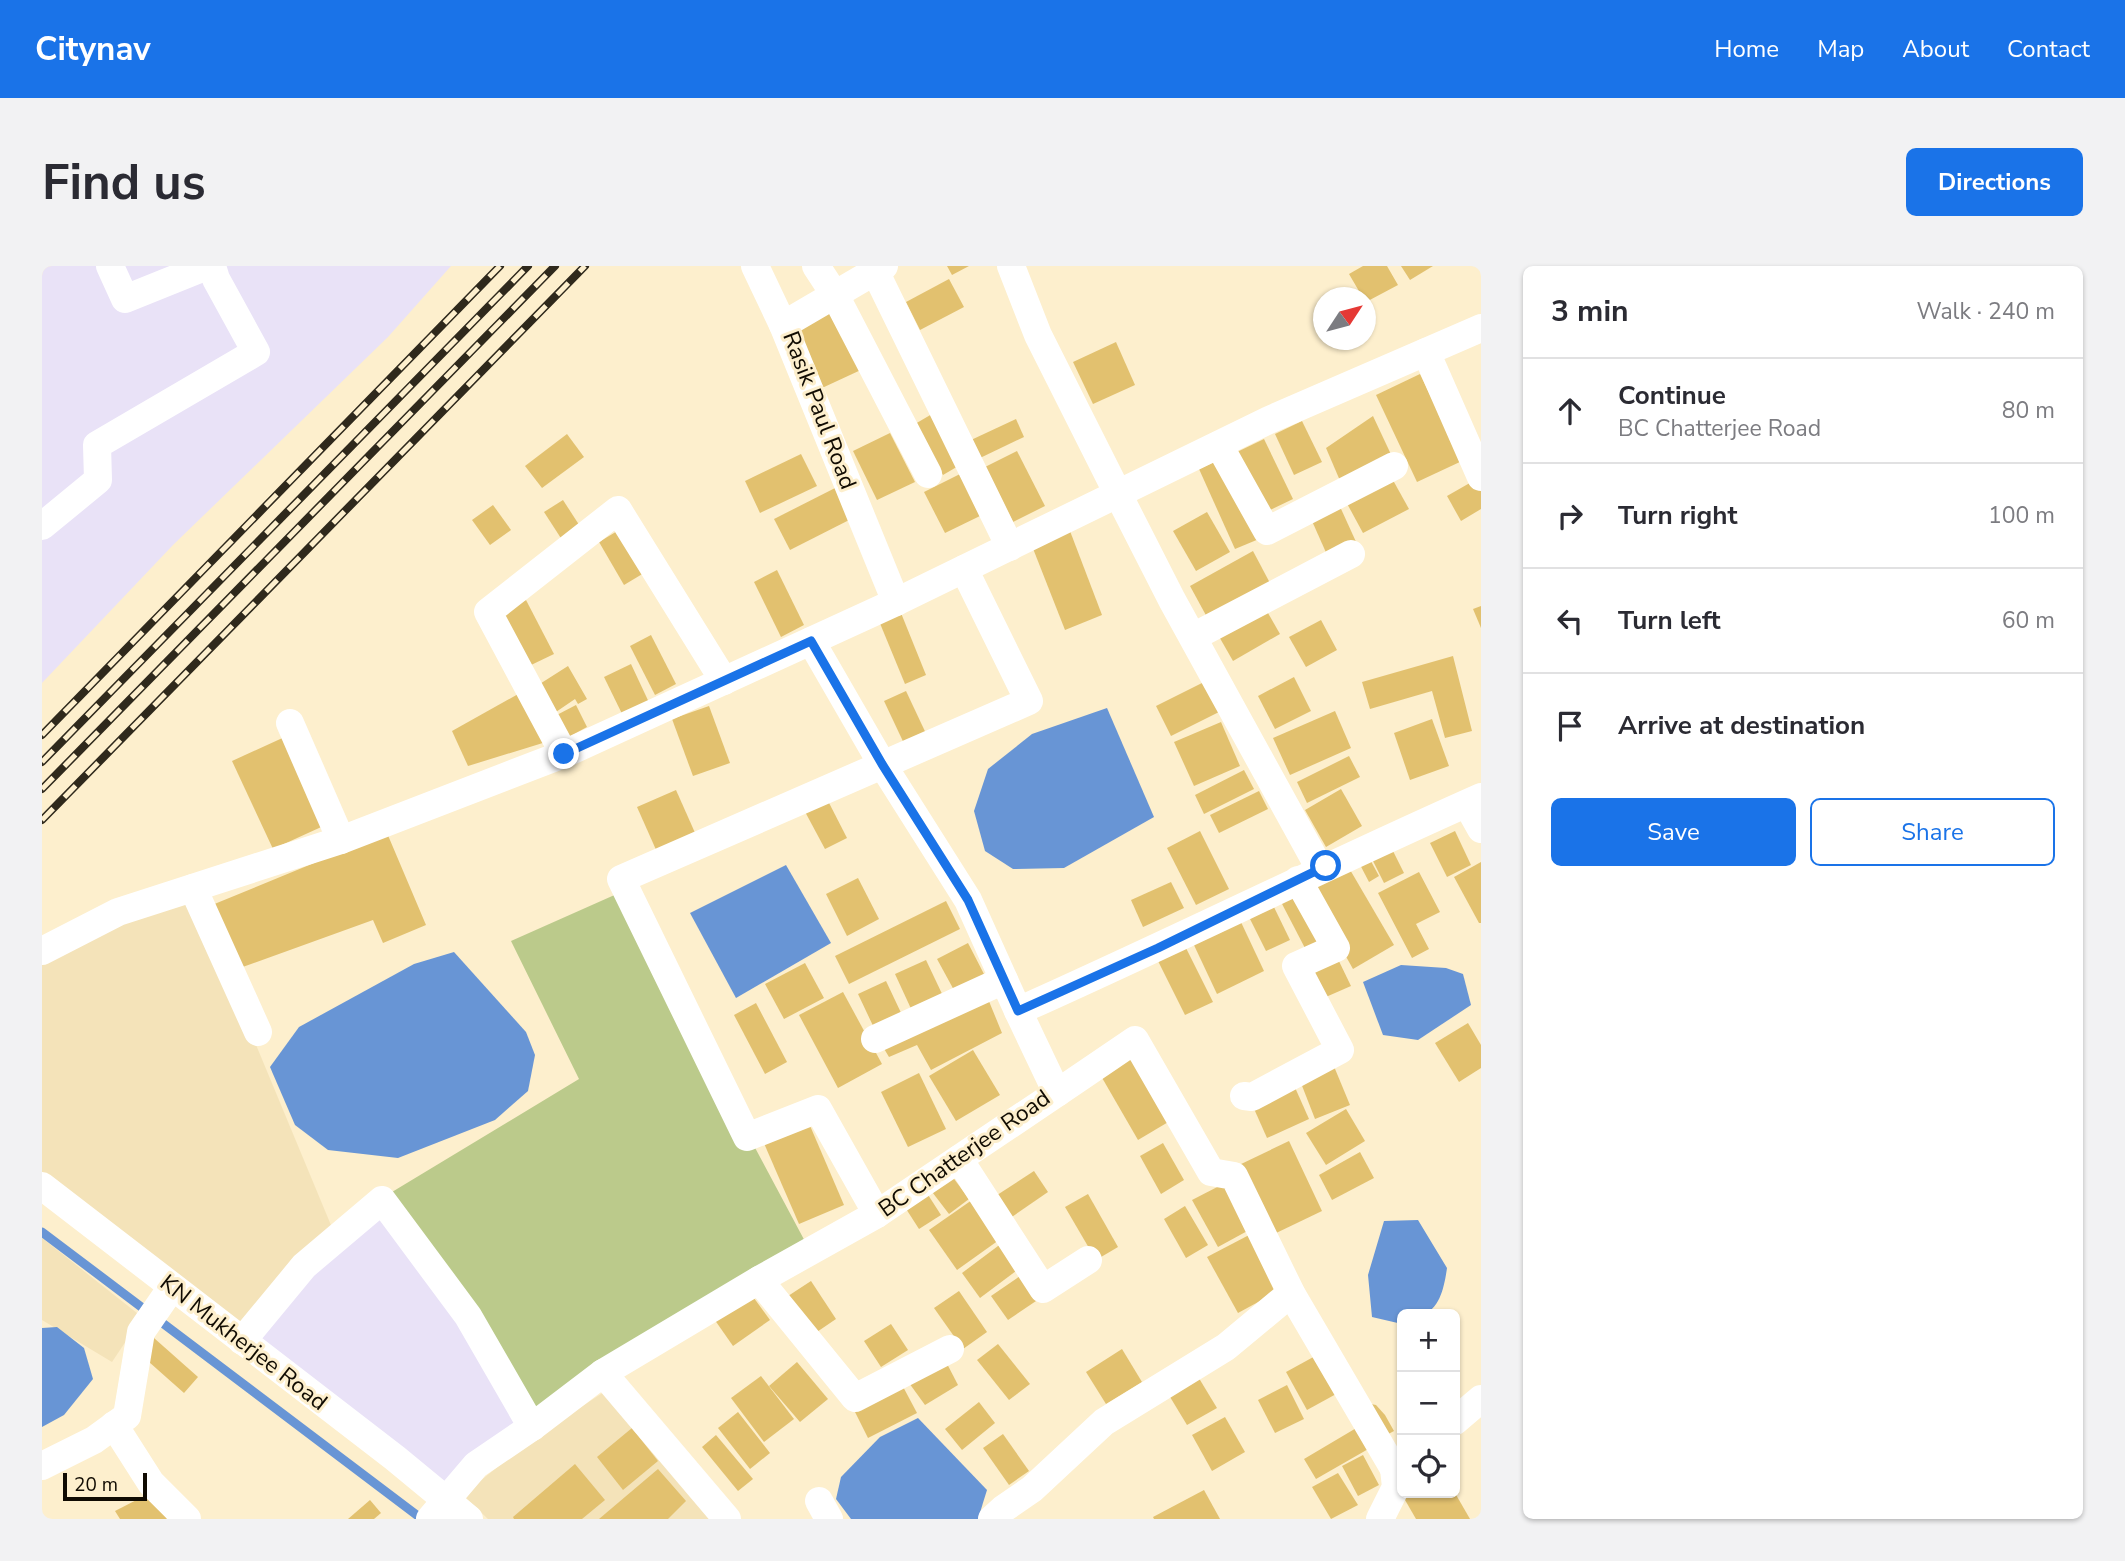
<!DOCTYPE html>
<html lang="en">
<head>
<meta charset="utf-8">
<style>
  :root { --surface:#fff; --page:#f2f2f3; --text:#2b2b33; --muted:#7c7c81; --line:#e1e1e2; --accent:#1a73e8 }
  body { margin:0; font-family:"Nunito Sans",sans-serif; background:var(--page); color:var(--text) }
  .controls { position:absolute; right:21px; bottom:21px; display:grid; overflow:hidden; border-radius:10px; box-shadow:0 2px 5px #0004 }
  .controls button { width:63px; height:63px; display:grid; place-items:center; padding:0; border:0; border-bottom:2px solid var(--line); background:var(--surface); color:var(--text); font:35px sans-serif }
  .compass { position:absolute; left:1271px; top:21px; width:63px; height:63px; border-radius:50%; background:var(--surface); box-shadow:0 2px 5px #0004; rotate:54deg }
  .scale { position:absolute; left:21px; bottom:18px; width:84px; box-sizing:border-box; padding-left:7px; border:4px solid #100b02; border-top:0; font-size:19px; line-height:24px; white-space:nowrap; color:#100b02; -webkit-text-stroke:5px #fdefcd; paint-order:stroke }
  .stop { position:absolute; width:21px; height:21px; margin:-16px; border:5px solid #1a73e8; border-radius:50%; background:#fff }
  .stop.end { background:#1a73e8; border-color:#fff; box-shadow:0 2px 7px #0008 }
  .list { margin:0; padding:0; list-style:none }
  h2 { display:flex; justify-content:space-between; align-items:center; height:91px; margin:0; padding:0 28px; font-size:30px }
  h2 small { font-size:23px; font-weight:400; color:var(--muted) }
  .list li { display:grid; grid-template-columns:46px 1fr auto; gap:21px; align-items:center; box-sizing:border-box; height:105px; padding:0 28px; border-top:2px solid var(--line) }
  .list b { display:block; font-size:26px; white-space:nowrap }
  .list p { margin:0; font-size:23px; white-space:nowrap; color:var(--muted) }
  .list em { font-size:23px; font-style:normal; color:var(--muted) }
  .actions { display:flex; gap:14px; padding:21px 28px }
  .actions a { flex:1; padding:16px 0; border:2px solid var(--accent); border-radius:10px; text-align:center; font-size:24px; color:var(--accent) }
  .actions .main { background:var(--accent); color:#fff }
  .icon { flex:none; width:38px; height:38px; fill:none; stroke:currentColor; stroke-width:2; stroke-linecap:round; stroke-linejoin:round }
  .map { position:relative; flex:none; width:1439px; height:1253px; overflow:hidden; border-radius:10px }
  header { display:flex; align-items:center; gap:42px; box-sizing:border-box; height:98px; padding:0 35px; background:var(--accent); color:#fff }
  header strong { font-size:33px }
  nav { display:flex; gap:38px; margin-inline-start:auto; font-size:24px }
  .intro { display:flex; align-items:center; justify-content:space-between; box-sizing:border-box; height:168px; padding:0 42px }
  h1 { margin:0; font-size:49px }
  .button { padding:18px 32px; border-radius:10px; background:var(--accent); color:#fff; font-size:24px; font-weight:700 }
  main { display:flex; gap:42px; padding:0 42px }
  aside { flex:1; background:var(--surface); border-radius:10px; box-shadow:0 2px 5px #0004 }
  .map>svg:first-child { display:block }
  .built { fill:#f4e3b9 }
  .industrial { fill:#e9e2f7 }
  .green { fill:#bbca8b }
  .water { fill:#6895d5 }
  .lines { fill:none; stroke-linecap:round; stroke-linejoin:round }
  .stream { stroke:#6895d5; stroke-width:9 }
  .building { fill:#e2c16f }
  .minor { stroke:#fff; stroke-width:28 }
  .rail-casing { stroke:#2f291c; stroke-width:8 }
  .rail { stroke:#fdefcd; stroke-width:5; stroke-dasharray:16; stroke-linecap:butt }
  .route { stroke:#1a73e8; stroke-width:9 }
  .labels { text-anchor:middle; stroke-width:6; stroke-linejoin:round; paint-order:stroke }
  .street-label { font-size:23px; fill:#100b02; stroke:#fdefcd }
</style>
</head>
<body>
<header>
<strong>Citynav</strong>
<nav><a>Home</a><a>Map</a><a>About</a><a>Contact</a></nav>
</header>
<div class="intro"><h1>Find us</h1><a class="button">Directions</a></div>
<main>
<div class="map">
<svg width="1439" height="1253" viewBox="0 0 1439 1253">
  <rect width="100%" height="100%" fill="#fdefcd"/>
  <g class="built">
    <path d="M146,634L200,745L291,964L199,1066L0,907V695L79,654Z"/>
    <path d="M0,972L100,1051L70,1096L0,1054Z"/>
    <path d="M562,1126L673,1253H446L421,1229L490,1173Z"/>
  </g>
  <g class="industrial">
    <path d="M0,0H409L346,71L131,279L0,417Z"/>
    <path d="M338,942L420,1052L478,1156L404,1218L215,1073L273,1000Z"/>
  </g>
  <path class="green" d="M577,627L766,981L492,1150L350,926L537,813L469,675Z"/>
  <g class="water">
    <path d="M1065,442L1112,551L1022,602L971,603L943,585L932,545L946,503L990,468Z"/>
    <path d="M744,599L789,677L694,732L648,647Z"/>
    <path d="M412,686L484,766L493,789L486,825L453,854L356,892L286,884L253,859L228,801L257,761L372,698Z"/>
    <path d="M1359,699L1404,702L1421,708L1429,739L1376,774L1341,769L1321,716Z"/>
    <path d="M1376,954L1405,1002C1403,1016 1399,1042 1383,1047C1377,1050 1367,1048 1360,1048V1058L1330,1051L1326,1009L1342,955Z"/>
    <path d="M15,1061L42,1082L51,1113L22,1149L0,1161V1062Z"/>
    <path d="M876,1152L945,1224L936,1253H809L794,1233L799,1211L838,1171Z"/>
  </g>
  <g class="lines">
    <path class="stream" d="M0,966L380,1253"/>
  </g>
  <g class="building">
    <path d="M905,0H927L910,9Z"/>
    <path d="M1321,0H1345L1356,19L1324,36V32H1321L1307,8Z"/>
    <path d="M1359,0H1391L1368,14Z"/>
    <path d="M907,13L922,41L878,64L864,36Z"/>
    <path d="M792,41L821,103L780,122L751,60Z"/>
    <path d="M1074,76L1093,119L1051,138L1031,96Z"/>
    <path d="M1378,108L1420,195L1375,216L1334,129Z"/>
    <path d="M890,148L918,199L901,209L873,158Z"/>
    <path d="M1331,150L1353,197L1302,224L1284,182Z"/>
    <path d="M974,153L982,171L938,192L929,174Z"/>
    <path d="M1260,155L1280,196L1252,209L1233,168Z"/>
    <path d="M848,167L873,216L835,234L811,185Z"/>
    <path d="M525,168L542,191L500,222L483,200Z"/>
    <path d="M1222,173L1251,233L1224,246L1195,186Z"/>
    <path d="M975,185L1003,240L971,256L943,201Z"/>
    <path d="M759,188L775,220L718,247L703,215Z"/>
    <path d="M1181,192L1217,273L1193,283L1157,203Z"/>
    <path d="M1347,207L1367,243L1321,267L1302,232Z"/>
    <path d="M918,208L938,250L903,267L882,226Z"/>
    <path d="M1433,214L1439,225V243L1419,255L1405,230Z"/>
    <path d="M801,218L817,249L748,284L732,253Z"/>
    <path d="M521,234L543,268L524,280L502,246Z"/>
    <path d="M1295,234L1315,278L1286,291L1266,246Z"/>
    <path d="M451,239L469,264L448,279L430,254Z"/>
    <path d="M1165,246L1188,286L1154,305L1131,265Z"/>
    <path d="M582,261L607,304L582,319L557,276Z"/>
    <path d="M1028,265L1060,349L1023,364L990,280Z"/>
    <path d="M1211,285L1229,319L1166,353L1148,320Z"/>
    <path d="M735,304L762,359L739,371L712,316Z"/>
    <path d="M484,334L512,388L487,400L459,347Z"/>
    <path d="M1222,340L1238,368L1191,395L1175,367Z"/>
    <path d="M1439,340V362L1431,343Z"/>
    <path d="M859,347L884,409L863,418L837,355Z"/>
    <path d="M1279,354L1295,384L1264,401L1247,371Z"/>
    <path d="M609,369L634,418L613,429L588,380Z"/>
    <path d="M1411,390L1430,465L1403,472L1390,425L1328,443L1320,416Z"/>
    <path d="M589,398L611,445L585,458L562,411Z"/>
    <path d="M526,400L545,433L536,438L533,433L511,448L493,421Z"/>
    <path d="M1252,411L1269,445L1233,463L1216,430Z"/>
    <path d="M1162,416L1177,446L1129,470L1114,440Z"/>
    <path d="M864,425L888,476L866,486L842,435Z"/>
    <path d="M478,427L504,476L426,500L410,465Z"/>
    <path d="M534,439L545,461L521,474L509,452Z"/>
    <path d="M667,440L688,497L651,510L630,453Z"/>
    <path d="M1293,445L1309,482L1248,509L1231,472Z"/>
    <path d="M1390,453L1407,500L1368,514L1352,467Z"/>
    <path d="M1179,456L1198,500L1152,520L1132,476Z"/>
    <path d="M247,469L288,557L231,583L190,495Z"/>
    <path d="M1307,490L1318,511L1265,537L1255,516Z"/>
    <path d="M1202,504L1212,523L1162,548L1153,529Z"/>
    <path d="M1299,523L1320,560L1284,581L1263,544Z"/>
    <path d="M634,524L654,569L615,586L595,541Z"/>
    <path d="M1217,525L1226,543L1177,567L1168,549Z"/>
    <path d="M784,531L805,572L783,583L761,542Z"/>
    <path d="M1158,565L1187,623L1154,639L1125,582Z"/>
    <path d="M1413,565L1429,599L1405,611L1388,577Z"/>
    <path d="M345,567L384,659L341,677L331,654L195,703L170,639Z"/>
    <path d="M1347,577L1362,607L1342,617L1327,587Z"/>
    <path d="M1324,586L1337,610L1327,616L1314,591Z"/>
    <path d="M1439,596V657H1437L1412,611Z"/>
    <path d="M1307,602L1352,679L1311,703L1267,625Z"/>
    <path d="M1377,606L1398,646L1374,658L1387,683L1370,692L1336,627Z"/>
    <path d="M816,612L837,653L805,670L784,628Z"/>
    <path d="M1129,616L1142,642L1101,661L1089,634Z"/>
    <path d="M1260,623L1287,675L1265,686L1238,634Z"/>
    <path d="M904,635L918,663L807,718L793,690Z"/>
    <path d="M1230,637L1248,674L1224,685L1206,649Z"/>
    <path d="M1198,654L1222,705L1175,728L1151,677Z"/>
    <path d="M926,677L943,710L913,726L895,693Z"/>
    <path d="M1143,680L1171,736L1143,749L1115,693Z"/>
    <path d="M1293,687L1309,720L1277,734L1261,702Z"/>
    <path d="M884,694L902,732L871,747L853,708Z"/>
    <path d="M763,697L782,732L742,753L723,718Z"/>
    <path d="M844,715L861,751L833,764L816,728Z"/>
    <path d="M801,726L840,798L796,822L757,749Z"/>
    <path d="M944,728L960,767L889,804L875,779L847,791L838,776Z"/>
    <path d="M714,737L745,796L723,808L692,749Z"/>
    <path d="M1426,757L1439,779V802L1417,816L1393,777Z"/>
    <path d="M931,784L958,829L914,855L887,810Z"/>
    <path d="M1090,792L1128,855L1096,874L1059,810Z"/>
    <path d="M1291,798L1308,839L1273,853L1257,812Z"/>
    <path d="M877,807L904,863L866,881L839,826Z"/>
    <path d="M1251,817L1267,853L1225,872L1209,836Z"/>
    <path d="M1304,843L1323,875L1284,899L1264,867Z"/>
    <path d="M766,855L802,939L757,958L721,875Z"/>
    <path d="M1247,875L1280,945L1230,969L1197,899Z"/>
    <path d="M1121,877L1142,914L1119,928L1098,890Z"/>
    <path d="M1318,886L1332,912L1290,934L1277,909Z"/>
    <path d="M904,902L927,933L907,948L884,918Z"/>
    <path d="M992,905L1006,926L964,955L949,933Z"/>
    <path d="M1183,917L1209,963L1176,981L1150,934Z"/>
    <path d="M881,921L899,949L877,963L859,935Z"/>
    <path d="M1046,928L1076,981L1054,994L1023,941Z"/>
    <path d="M930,934L957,974L915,1004L887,964Z"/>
    <path d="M1143,940L1166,979L1144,992L1122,953Z"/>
    <path d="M1209,968L1240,1023L1196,1047L1165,991Z"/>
    <path d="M960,977L978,1002L938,1032L920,1007Z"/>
    <path d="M981,1008L997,1033L966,1054L949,1030Z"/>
    <path d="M769,1015L794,1053L769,1070L743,1032Z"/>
    <path d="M917,1025L945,1066L921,1083L892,1042Z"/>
    <path d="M709,1028L728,1054L691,1080L670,1050Z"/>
    <path d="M849,1058L866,1084L839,1101L822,1075Z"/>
    <path d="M112,1072L156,1111L142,1127L98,1088Z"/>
    <path d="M956,1078L988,1118L967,1134L935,1094Z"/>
    <path d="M1080,1083L1100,1116L1064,1138L1044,1106Z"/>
    <path d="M1275,1089L1296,1127L1265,1144L1244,1106Z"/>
    <path d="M901,1090L916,1119L883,1139L862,1110Z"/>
    <path d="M755,1096L786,1133L758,1156L727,1120Z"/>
    <path d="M1152,1104L1175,1142L1145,1159L1122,1121Z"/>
    <path d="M719,1110L752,1153L722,1176L689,1132Z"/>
    <path d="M858,1115L875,1147L826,1172L810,1140Z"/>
    <path d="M1245,1119L1262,1153L1233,1167L1216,1134Z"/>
    <path d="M937,1136L953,1157L920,1184L903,1163Z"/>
    <path d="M1329,1138L1334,1139L1343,1149L1352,1165L1339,1172Z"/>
    <path d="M696,1146L728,1187L708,1203L676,1162Z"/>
    <path d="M1183,1151L1203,1186L1170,1205L1150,1169Z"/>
    <path d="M1316,1161L1328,1182L1274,1213L1262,1193Z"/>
    <path d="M590,1162L616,1195L581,1224L555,1191Z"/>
    <path d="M961,1168L987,1205L967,1219L941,1182Z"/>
    <path d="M674,1169L711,1213L696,1225L660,1181Z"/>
    <path d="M1321,1189L1337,1219L1316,1230L1300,1200Z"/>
    <path d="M533,1198L563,1234L540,1253H472L471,1251Z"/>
    <path d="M616,1203L644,1235L626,1253H557Z"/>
    <path d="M1296,1207L1316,1239L1289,1253L1270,1221Z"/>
    <path d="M1162,1224L1178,1253H1112L1111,1251Z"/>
    <path d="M110,1226L125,1253H78L73,1245Z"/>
    <path d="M1359,1227H1413L1428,1253H1374Z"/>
    <path d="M328,1234L339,1247L332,1253H306Z"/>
  </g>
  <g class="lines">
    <g class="minor">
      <path d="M68,0L83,33L165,0"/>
      <path d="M713,0L741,59"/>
      <path d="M774,0L793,29L886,208"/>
      <path d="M842,0L741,59L854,336"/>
      <path d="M969,0L996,69L1076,228L1130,334L1278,603"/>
      <path d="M833,5L968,281"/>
      <path d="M1384,86L1439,211"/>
      <path d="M1177,179L1225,265L1352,200"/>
      <path d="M0,260L56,214L55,179L214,86L174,13L170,0"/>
      <path d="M1151,371L1309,288"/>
      <path d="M769,375L840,498L926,634L976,745"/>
      <path d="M248,457L299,574"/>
      <path d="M522,488L446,346L576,244L682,415"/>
      <path d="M1425,538L1439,563"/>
      <path d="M151,622L216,766"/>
      <path d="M0,685L76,646L299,574L522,488L854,336L1227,154L1439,62"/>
      <path d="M833,773L962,714"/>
      <path d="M1015,827L1093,774L1169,906L1192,910L1249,1027L1352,1203"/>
      <path d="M1202,830L1210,831L1298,784L1254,700L1294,682L1256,614"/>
      <path d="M917,893L1001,1023L1046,994"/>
      <path d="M0,920L353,1192L427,1253"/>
      <path d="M835,948L776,843L705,871L579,613L987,435L922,303"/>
      <path d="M717,1014L813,1132L908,1083"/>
      <path d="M200,1075L262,1000L340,934L426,1050L490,1161"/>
      <path d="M561,1107L685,1253"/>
      <path d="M1413,1155L1439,1133"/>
      <path d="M72,1159L109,1217L145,1253"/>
      <path d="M0,1200L52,1174L85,1150L99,1066L130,1021"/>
      <path d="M777,1235L787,1253"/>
      <path d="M388,1253L434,1199L490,1161L561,1107L717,1014L835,948L1015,827L976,745C1131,676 1283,600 1439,531"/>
      <path d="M950,1253L961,1243L990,1223L1062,1156L1184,1081L1249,1027"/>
      <path d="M1338,1253L1354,1221L1352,1203L1360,1195"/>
    </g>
    <g class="rail-casing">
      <g id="rail">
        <path d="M0,469L458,0"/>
        <path d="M0,496L486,0"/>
        <path d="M0,523L513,0"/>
        <path d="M0,554L543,0"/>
      </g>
    </g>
    <use href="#rail" class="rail"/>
  </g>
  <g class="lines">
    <path class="route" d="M522,488L769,375L840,498L926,634L976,745L1116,682L1284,600"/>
  </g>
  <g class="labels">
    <g class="street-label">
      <text transform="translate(778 144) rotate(69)" y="8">Rasik Paul Road</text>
      <text transform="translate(922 887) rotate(-35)" y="8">BC Chatterjee Road</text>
      <text transform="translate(202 1076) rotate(38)" y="8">KN Mukherjee Road</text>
    </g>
  </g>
</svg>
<div class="controls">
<button>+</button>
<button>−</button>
<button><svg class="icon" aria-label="locate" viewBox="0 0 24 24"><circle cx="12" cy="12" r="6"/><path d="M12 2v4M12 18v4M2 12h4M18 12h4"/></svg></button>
</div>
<svg class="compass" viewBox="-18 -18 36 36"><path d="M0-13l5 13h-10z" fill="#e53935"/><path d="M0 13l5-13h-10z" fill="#7c7c81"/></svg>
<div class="scale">20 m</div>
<div class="stop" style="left:1284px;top:600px"></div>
<div class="stop end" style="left:522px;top:488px"></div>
</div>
<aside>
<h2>3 min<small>Walk · 240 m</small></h2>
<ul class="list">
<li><svg class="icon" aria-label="ahead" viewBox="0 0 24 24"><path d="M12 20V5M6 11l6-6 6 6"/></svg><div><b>Continue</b><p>BC Chatterjee Road</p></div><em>80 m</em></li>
<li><svg class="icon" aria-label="right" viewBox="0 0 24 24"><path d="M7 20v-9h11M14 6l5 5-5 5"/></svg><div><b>Turn right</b></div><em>100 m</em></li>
<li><svg class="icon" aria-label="left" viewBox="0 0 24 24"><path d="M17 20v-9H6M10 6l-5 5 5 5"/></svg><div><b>Turn left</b></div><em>60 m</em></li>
<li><svg class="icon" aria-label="arrive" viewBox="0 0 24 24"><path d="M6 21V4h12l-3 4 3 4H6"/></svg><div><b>Arrive at destination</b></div></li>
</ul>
<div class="actions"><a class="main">Save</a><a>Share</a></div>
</aside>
</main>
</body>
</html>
